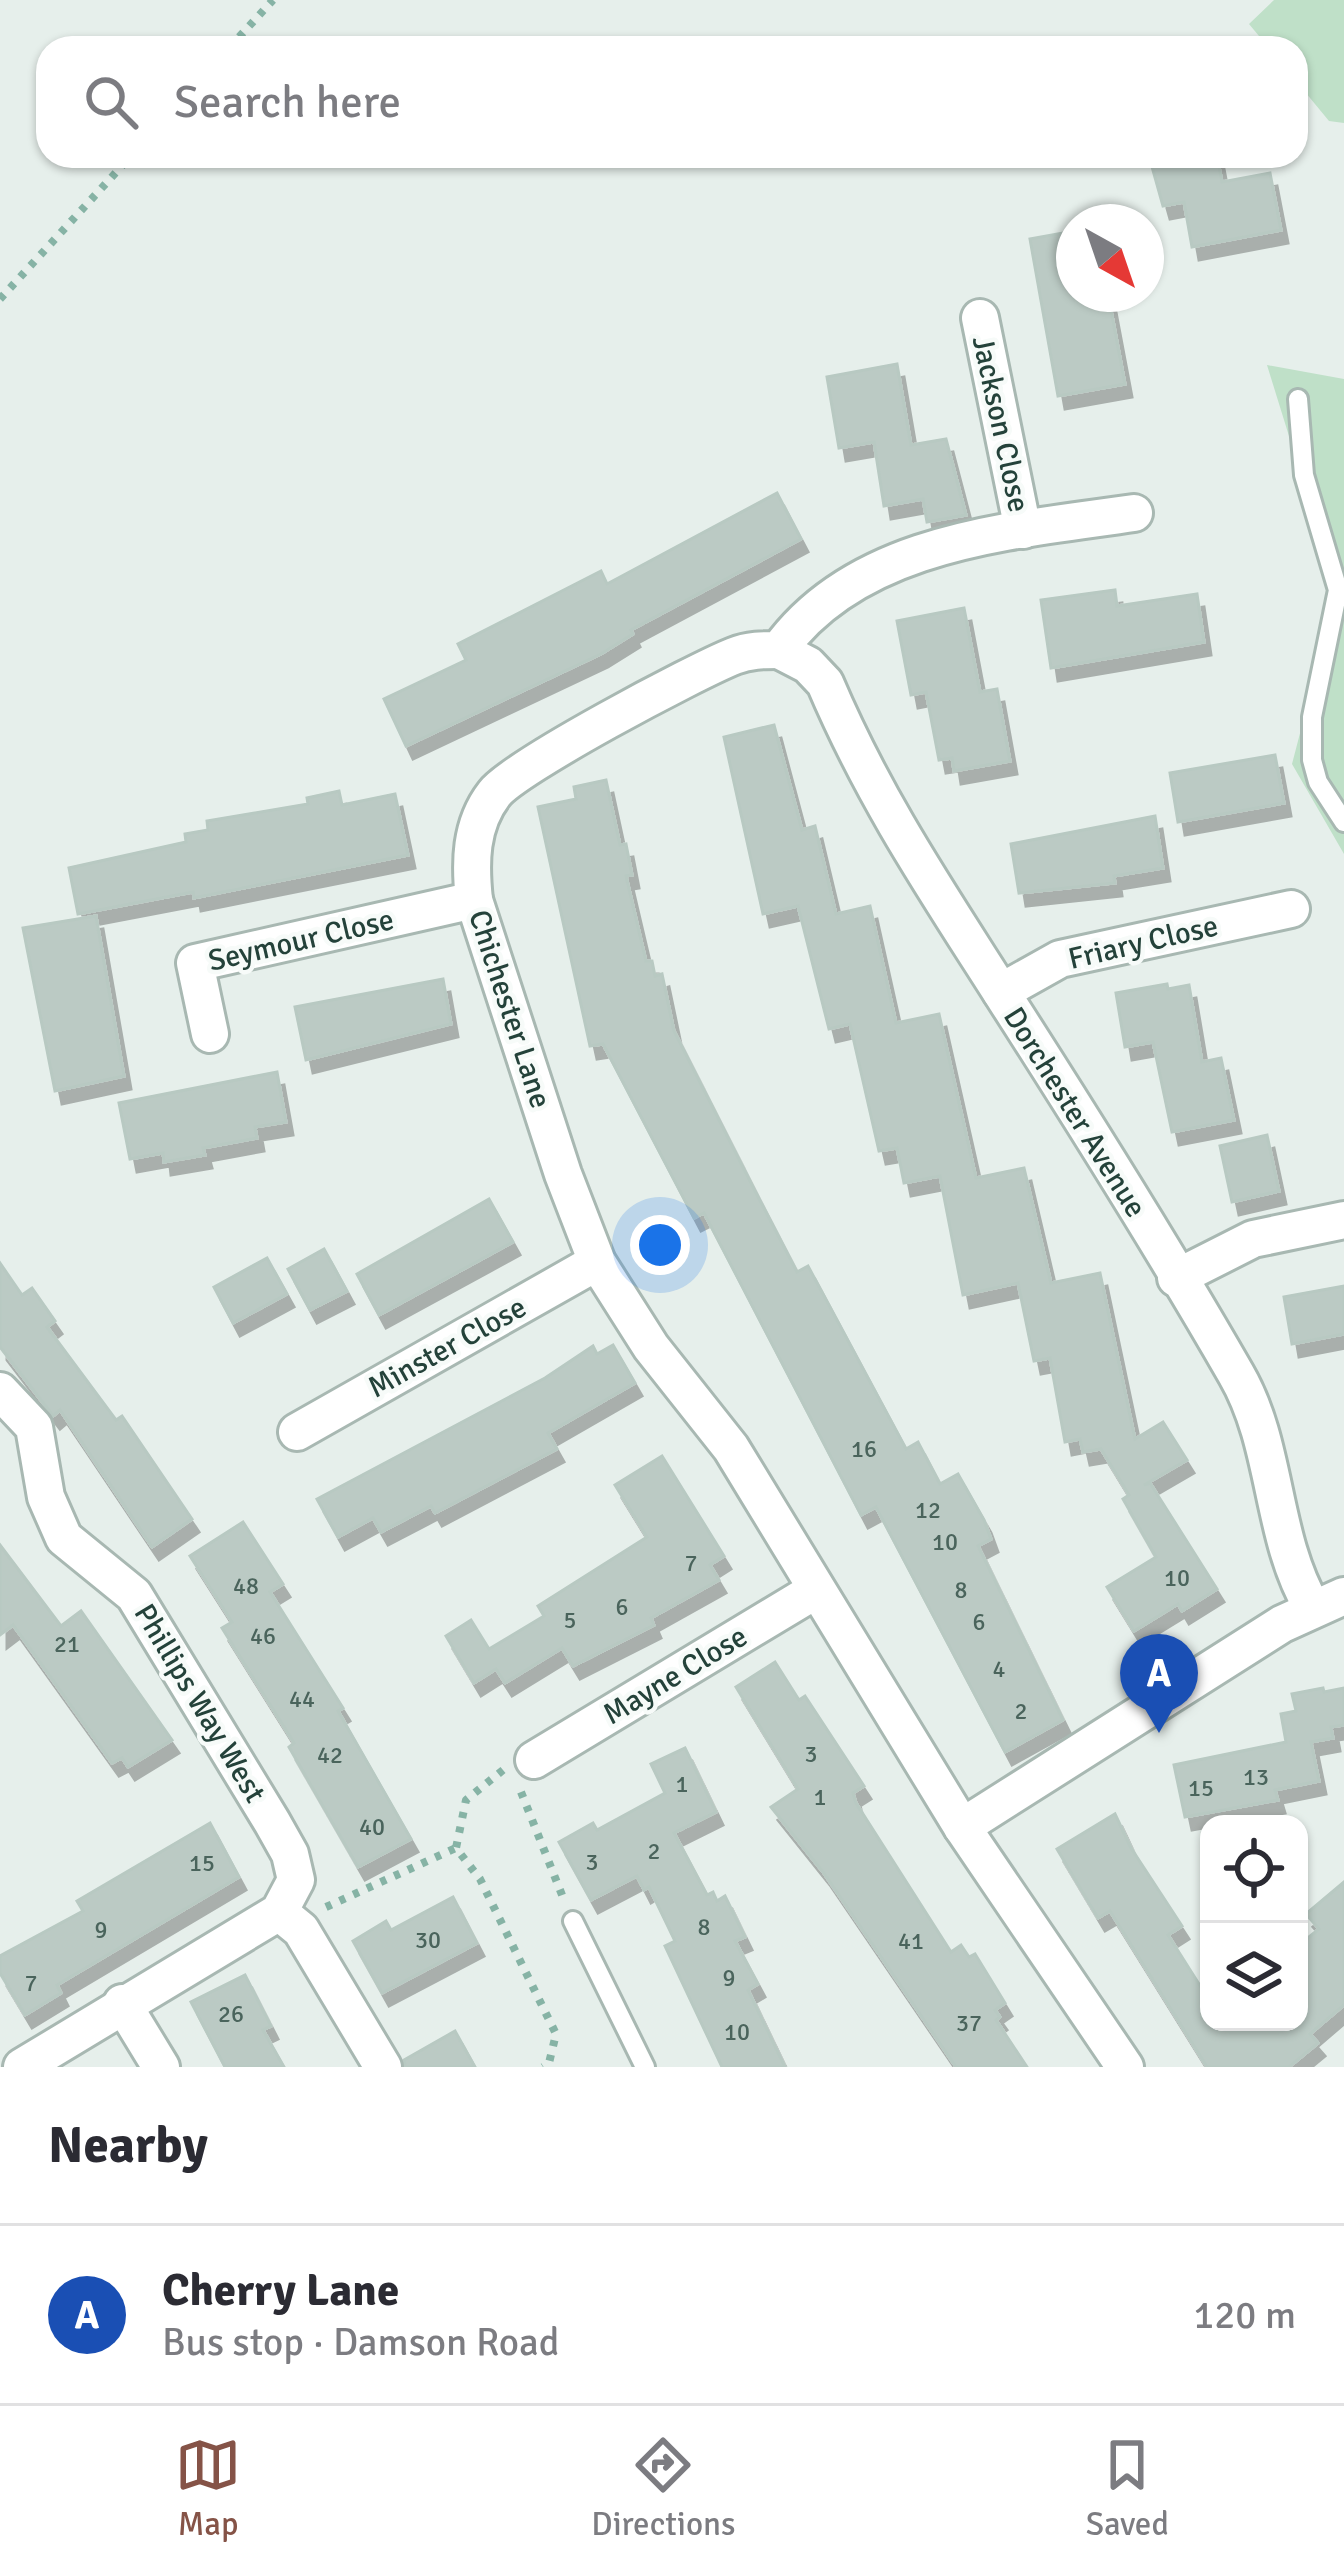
<!DOCTYPE html>
<html lang="en">
<head>
<meta charset="utf-8">
<style>
  :root { --surface:#fff; --page:#f7f7f7; --text:#2b2b33; --muted:#7c7c81; --line:#e1e1e2; --accent:#855347 }
  body { margin:0; font-family:Signika,sans-serif; background:var(--page); color:var(--text) }
  .controls { position:absolute; right:36px; bottom:36px; display:grid; overflow:hidden; border-radius:24px; box-shadow:0 3px 9px #0004 }
  .controls button { width:108px; height:108px; display:grid; place-items:center; padding:0; border:0; border-bottom:3px solid var(--line); background:var(--surface); color:var(--text); font:60px sans-serif }
  .compass { position:absolute; left:1056px; top:204px; width:108px; height:108px; border-radius:50%; background:var(--surface); box-shadow:0 3px 9px #0004; rotate:140deg }
  .you { position:absolute; left:660px; top:1245px; width:42px; height:42px; margin:-30px; border:9px solid #fff; border-radius:50%; background:#1a73e8; box-shadow:0 0 0 18px #1a73e833 }
  .badge { display:grid; place-items:center; width:78px; height:78px; border-radius:50%; background:var(--accent); color:#fff; font-size:39px; font-weight:700 }
  .pin { position:absolute; translate:-50% -99px; filter:drop-shadow(0 3px 6px #0008) }
  .pin::after { content:''; position:absolute; top:63px; width:42px; height:36px; background:inherit; clip-path:polygon(0 0,100% 0,50% 100%) }
  .list { margin:0; padding:0; list-style:none }
  h2 { display:flex; justify-content:space-between; align-items:center; height:156px; margin:0; padding:0 48px; font-size:51px }
  h2 small { font-size:39px; font-weight:400; color:var(--muted) }
  .list li { display:grid; grid-template-columns:78px 1fr auto; gap:36px; align-items:center; box-sizing:border-box; height:180px; padding:0 48px; border-top:3px solid var(--line) }
  .list b { display:block; font-size:45px; white-space:nowrap }
  .list p { margin:0; font-size:39px; white-space:nowrap; color:var(--muted) }
  .list em { font-size:39px; font-style:normal; color:var(--muted) }
  .icon { flex:none; width:66px; height:66px; fill:none; stroke:currentColor; stroke-width:2; stroke-linecap:round; stroke-linejoin:round }
  .map { position:relative; flex:none; width:1344px; height:2067px; overflow:hidden }
  .search { position:absolute; background:var(--surface); box-shadow:0 3px 9px #0004; left:36px; right:36px; top:36px; height:132px; display:flex; align-items:center; gap:30px; box-sizing:border-box; padding:0 42px; border-radius:36px; color:var(--muted); font-size:45px }
  .sheet { height:336px; background:var(--surface) }
  nav { display:flex; justify-content:space-around; align-items:center; box-sizing:border-box; height:168px; border-top:3px solid var(--line); background:var(--surface); font-size:33px; color:var(--muted) }
  nav a { display:grid; justify-items:center; gap:6px }
  nav .on { color:var(--accent) }
  .map>svg:first-child { display:block }
  .green { fill:#bfe0c8 }
  .building { fill:#bbcac4; stroke:#b8c9c2; stroke-width:3; filter:url(#shadow) }
  .lines { fill:none; stroke-linecap:round; stroke-linejoin:round }
  .lane-casing { stroke:#a8b8b2; stroke-width:24 }
  .street-casing { stroke:#a8b8b2; stroke-width:42 }
  .path { stroke:#86b3a5; stroke-width:8; stroke-dasharray:6 9; stroke-linecap:butt }
  .lane { stroke:#fff; stroke-width:18 }
  .street { stroke:#fff; stroke-width:36 }
  .labels { text-anchor:middle; stroke-width:9; stroke-linejoin:round; paint-order:stroke }
  .number-label { font-size:24px; fill:#4a645c }
  .street-label { font-size:30px; fill:#24423a; stroke:#f7fbf9 }
</style>
</head>
<body>
<div class="map">
<svg width="1344" height="2067" viewBox="0 0 1344 2067">
  <defs>
    <filter id="shadow"><feDropShadow dx="7" dy="13" stdDeviation="0" flood-color="#0004"/></filter>
  </defs>
  <rect width="100%" height="100%" fill="#e6efeb"/>
  <g class="green">
    <path d="M1274,0H1344V123L1329,121L1296,81V48H1269L1249,24Z"/>
    <path d="M1267,365L1344,379V854L1292,764L1337,591Z"/>
  </g>
  <g class="building">
    <path d="M1149,156H1217L1222,182L1270,173L1281,230L1192,247L1184,202L1163,206Z"/>
    <path d="M1074,231V294H1108L1125,384L1058,396L1030,239Z"/>
    <path d="M897,364L911,445L946,439L966,515L927,522L923,499L884,506L874,442L839,448L827,377Z"/>
    <path d="M777,493L801,539L631,630L633,634L601,654L406,746L384,699L466,660L458,644L601,571L607,584Z"/>
    <path d="M1115,590L1117,606L1197,594L1204,642L1051,668L1041,600Z"/>
    <path d="M964,608L980,692L997,689L1010,761L954,771L952,758L939,760L926,692L911,695L897,621Z"/>
    <path d="M774,725L802,830L815,826L836,914L870,906L896,1023L939,1014L976,1178L1024,1168L1051,1283L1100,1273L1135,1439L1163,1422L1187,1460L1144,1485L1150,1483L1217,1589L1182,1611L1178,1604L1134,1631L1107,1587L1156,1557L1123,1499L1129,1495L1101,1449L1083,1452L1080,1439L1065,1442L1050,1358L1034,1361L1018,1283L963,1295L940,1176L904,1183L897,1148L879,1151L850,1024L829,1029L798,906L763,914L724,737Z"/>
    <path d="M1275,755L1284,803L1178,822L1170,773Z"/>
    <path d="M606,780L620,845L626,844L632,875L626,876L646,961H652L655,976L662,974L674,1031L753,1187L797,1272L808,1266L906,1449L918,1442L940,1484L958,1474L984,1520L991,1539L978,1546L1063,1720L1005,1752L876,1507L861,1515L704,1213L694,1218L603,1044L590,1046L538,807L576,799L574,787Z"/>
    <path d="M339,791L342,805L395,794L408,855L194,898L193,892L78,914L69,868L186,842L185,834L208,830L207,821L308,804L307,798Z"/>
    <path d="M1155,816L1163,868L1114,876L1115,883L1019,893L1011,844Z"/>
    <path d="M96,916L124,1076L55,1091L23,928Z"/>
    <path d="M443,979L451,1024L306,1060L295,1007Z"/>
    <path d="M1167,984L1168,989L1189,985L1202,1062L1221,1058L1234,1120L1172,1132L1153,1042L1125,1047L1116,993Z"/>
    <path d="M277,1072L286,1122L255,1127L257,1138L203,1148L205,1155L164,1162L163,1153L130,1159L119,1103Z"/>
    <path d="M1267,1135L1279,1191L1232,1202L1220,1146Z"/>
    <path d="M489,1199L513,1242L379,1315L357,1274Z"/>
    <path d="M324,1249L347,1291L310,1310L288,1269Z"/>
    <path d="M267,1258L287,1294L233,1323L214,1287Z"/>
    <path d="M0,1263L22,1295L32,1288L55,1321L47,1327L116,1420L122,1416L192,1519L152,1547L60,1410L53,1416L0,1347Z"/>
    <path d="M1344,1286V1334L1292,1344L1284,1297Z"/>
    <path d="M613,1345L635,1383L548,1433L557,1449L435,1513L431,1506L381,1532L373,1518L338,1537L317,1499L545,1378L593,1346L597,1354Z"/>
    <path d="M662,1456L724,1556L710,1565L719,1580L651,1618L654,1625L573,1666L562,1648L505,1683L496,1669L474,1683L446,1636L471,1620L489,1649L544,1616L538,1606L647,1537L615,1485Z"/>
    <path d="M243,1522L283,1584L270,1592L343,1708L338,1711L411,1839L358,1867L289,1747L294,1743L222,1628L232,1622L190,1556Z"/>
    <path d="M0,1545L61,1626L81,1611L172,1740L128,1767L122,1758L112,1763L13,1625L0,1635Z"/>
    <path d="M775,1662L799,1700L805,1696L864,1786L853,1793L856,1803L951,1952L961,1945L969,1957L975,1954L1005,2003L995,2010L1000,2017L996,2020L1027,2067H956L823,1872L771,1807L798,1789L736,1687Z"/>
    <path d="M1323,1688L1324,1692L1344,1688V1725L1331,1727L1333,1738L1311,1742L1319,1781L1275,1790L1278,1800L1185,1817L1174,1765L1286,1742L1281,1714L1296,1711L1292,1694Z"/>
    <path d="M685,1748L716,1812L674,1833L707,1895L713,1892L717,1901L725,1896L745,1937L735,1941L758,1984L748,1990L785,2067H722L665,1946L675,1941L649,1887L644,1890L637,1876L591,1900L559,1842L593,1823L597,1830L665,1793L651,1764Z"/>
    <path d="M1115,1814L1131,1848L1182,1926L1168,1935L1209,2000V2022H1299V1945L1319,1929L1306,1914L1344,1882V2005L1310,2034L1318,2043L1289,2067H1207L1110,1911L1098,1918L1057,1849Z"/>
    <path d="M210,1823L239,1877L57,1985L61,1993L25,2015L0,1973V1956L83,1911L77,1901Z"/>
    <path d="M453,1897L477,1943L382,1993L353,1941L386,1921L391,1930Z"/>
    <path d="M245,1975L271,2026L263,2030L284,2067H225L191,2002Z"/>
    <path d="M455,2031L475,2067H405L404,2060Z"/>
  </g>
  <g class="lines">
    <g class="lane-casing">
      <g id="lane">
        <path d="M1298,399L1304,475L1338,590L1312,717V760L1318,782L1344,822"/>
        <path d="M573,1921L645,2067"/>
      </g>
    </g>
    <g class="street-casing">
      <g id="street">
        <path d="M980,318L1023,530"/>
        <path d="M779,650L808,665L825,683C875,801 938,893 1006,1000C1085,1123 1163,1247 1236,1374C1278,1446 1270,1535 1312,1607"/>
        <path d="M1001,992L1060,959L1291,909"/>
        <path d="M210,1034L195,963L474,900"/>
        <path d="M1176,1278L1253,1239L1344,1220"/>
        <path d="M0,1391L34,1427L46,1497L64,1538L134,1595L272,1822L290,1854L296,1880L279,1912L22,2067"/>
        <path d="M297,1432L597,1262"/>
        <path d="M534,1760L816,1590"/>
        <path d="M962,1827L1282,1624L1344,1596"/>
        <path d="M279,1912L301,1930L383,2067"/>
        <path d="M122,2003L161,2067"/>
        <path d="M1125,2067L962,1827L731,1448L651,1347L597,1262L563,1174L474,900C470,863 470,825 494,794C514,767 696,671 734,656C749,650 763,650 779,650C858,540 1012,531 1134,513"/>
      </g>
    </g>
    <g class="path">
      <path d="M229,48L273,0"/>
      <path d="M0,299L131,156"/>
      <path d="M503,1770L466,1800L456,1848L480,1879L556,2034L549,2063L543,2067"/>
      <path d="M521,1792L564,1900"/>
      <path d="M326,1907L456,1848"/>
    </g>
    <use href="#lane" class="lane"/>
    <use href="#street" class="street"/>
  </g>
  <g class="labels">
    <g class="number-label">
      <text x="864" y="1457">16</text>
      <text x="928" y="1518">12</text>
      <text x="945" y="1550">10</text>
      <text x="691" y="1571">7</text>
      <text x="1177" y="1586">10</text>
      <text x="246" y="1594">48</text>
      <text x="961" y="1598">8</text>
      <text x="622" y="1615">6</text>
      <text x="570" y="1628">5</text>
      <text x="979" y="1630">6</text>
      <text x="263" y="1644">46</text>
      <text x="67" y="1652">21</text>
      <text x="999" y="1677">4</text>
      <text x="302" y="1707">44</text>
      <text x="1021" y="1719">2</text>
      <text x="811" y="1762">3</text>
      <text x="330" y="1763">42</text>
      <text x="1256" y="1785">13</text>
      <text x="682" y="1792">1</text>
      <text x="1201" y="1796">15</text>
      <text x="820" y="1805">1</text>
      <text x="372" y="1835">40</text>
      <text x="654" y="1859">2</text>
      <text x="592" y="1870">3</text>
      <text x="202" y="1871">15</text>
      <text x="704" y="1935">8</text>
      <text x="101" y="1938">9</text>
      <text x="428" y="1948">30</text>
      <text x="911" y="1949">41</text>
      <text x="729" y="1986">9</text>
      <text x="31" y="1991">7</text>
      <text x="231" y="2022">26</text>
      <text x="969" y="2031">37</text>
      <text x="737" y="2040">10</text>
    </g>
    <g class="street-label">
      <text transform="translate(1001 424) rotate(78)" y="10">Jackson Close</text>
      <text transform="translate(301 940) rotate(-13)" y="10">Seymour Close</text>
      <text transform="translate(1143 942) rotate(-13)" y="10">Friary Close</text>
      <text transform="translate(510 1009) rotate(72)" y="10">Chichester Lane</text>
      <text transform="translate(1075 1112) rotate(58)" y="10">Dorchester Avenue</text>
      <text transform="translate(447 1347) rotate(-29)" y="10">Minster Close</text>
      <text transform="translate(675 1675) rotate(-31)" y="10">Mayne Close</text>
      <text transform="translate(200 1703) rotate(59)" y="10">Phillips Way West</text>
    </g>
  </g>
</svg>
<div class="controls">
<button><svg class="icon" aria-label="locate" viewBox="0 0 24 24"><circle cx="12" cy="12" r="6"/><path d="M12 2v4M12 18v4M2 12h4M18 12h4"/></svg></button>
<button><svg class="icon" aria-label="layers" viewBox="0 0 24 24"><path d="M12 4l9 5-9 5-9-5zM3 14l9 5 9-5"/></svg></button>
</div>
<svg class="compass" viewBox="-18 -18 36 36"><path d="M0-13l5 13h-10z" fill="#e53935"/><path d="M0 13l5-13h-10z" fill="#7c7c81"/></svg>
<div class="you"></div>
<div class="pin badge" style="left:1159px;top:1733px;background:#1a4fb4">A</div>
<div class="search"><svg class="icon" aria-label="search" viewBox="0 0 24 24"><circle cx="10" cy="10" r="6"/><path d="M15 15l6 6"/></svg>Search here</div>
</div>
<section class="sheet">
<h2>Nearby<small></small></h2>
<ul class="list">
<li><span class="badge" style="background:#1a4fb4">A</span><div><b>Cherry Lane</b><p>Bus stop · Damson Road</p></div><em>120 m</em></li>
</ul>
</section>
<nav>
<a class="on"><svg class="icon" aria-label="map" viewBox="0 0 24 24"><path d="M3 6l6-2 6 2 6-2v14l-6 2-6-2-6 2zM9 4v14M15 6v14"/></svg>Map</a>
<a><svg class="icon" aria-label="directions" viewBox="0 0 24 24"><path d="M12 3l9 9-9 9-9-9zM9 14v-3h6M13 9l2 2-2 2"/></svg>Directions</a>
<a><svg class="icon" aria-label="saved" viewBox="0 0 24 24"><path d="M7 4h10v16l-5-4-5 4z"/></svg>Saved</a>
</nav>
</body>
</html>
